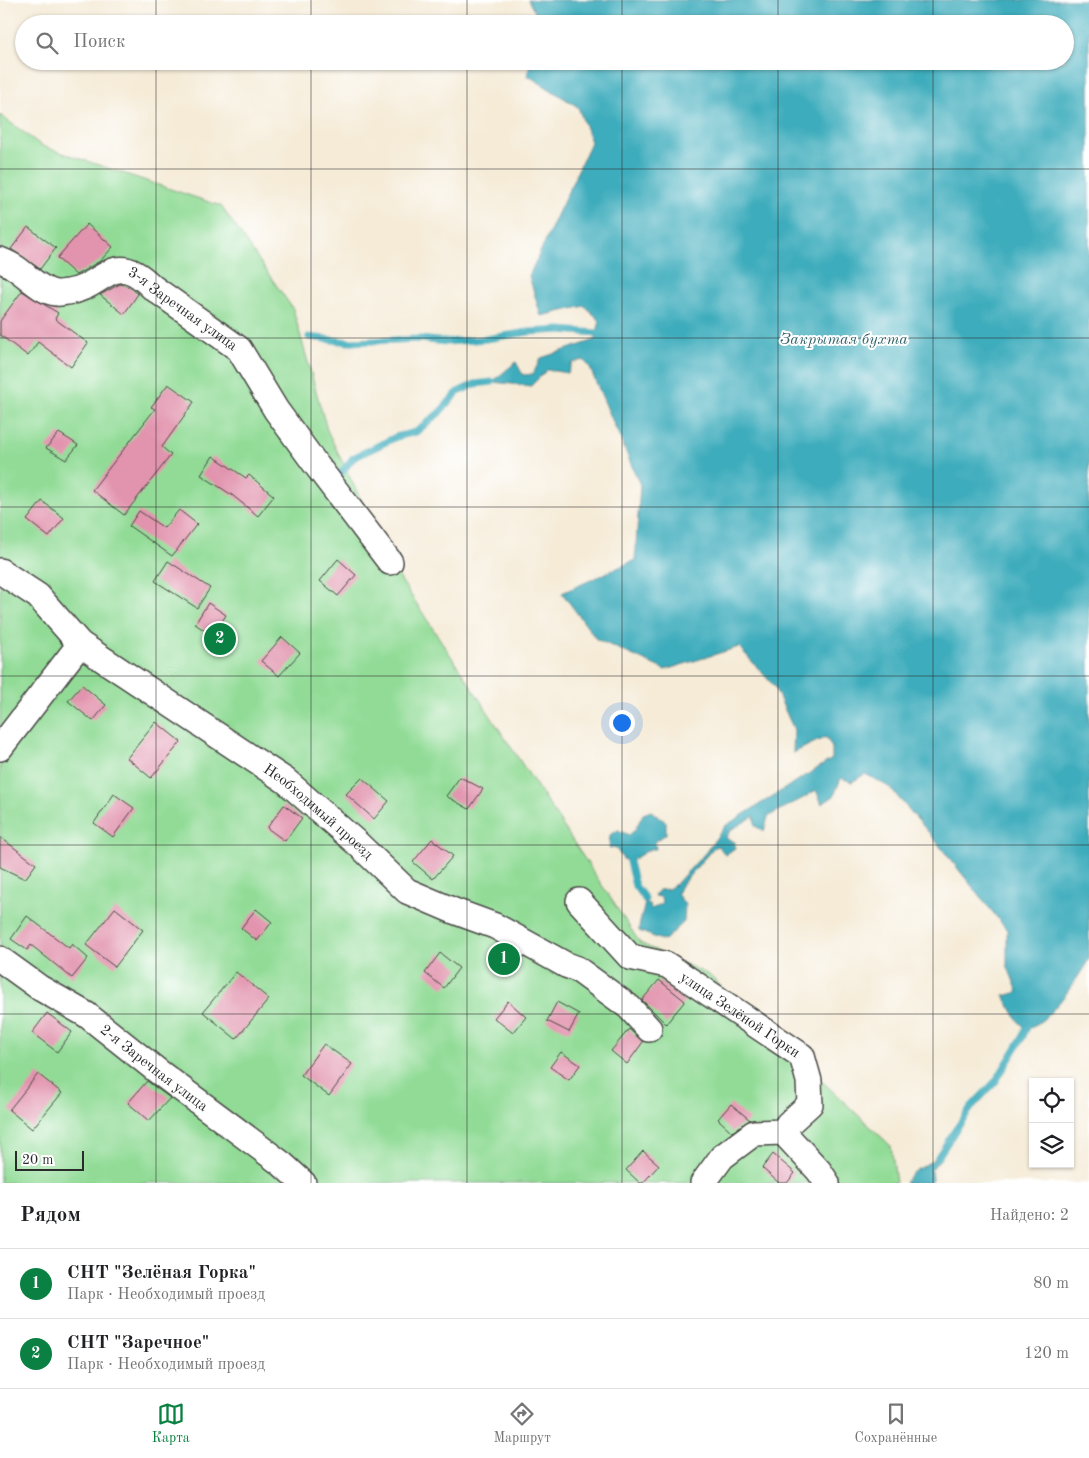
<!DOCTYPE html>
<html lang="ru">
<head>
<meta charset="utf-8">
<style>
  :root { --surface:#fff; --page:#f6f6f6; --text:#202124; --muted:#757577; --line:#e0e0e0; --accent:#0b8043 }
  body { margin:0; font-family:"Old Standard TT",serif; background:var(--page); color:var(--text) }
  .controls { position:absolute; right:15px; bottom:15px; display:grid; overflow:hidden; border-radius:0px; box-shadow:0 1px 4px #0004 }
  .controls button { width:45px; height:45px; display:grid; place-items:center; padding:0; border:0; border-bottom:1px solid var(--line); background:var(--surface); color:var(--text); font:25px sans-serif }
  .scale { position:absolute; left:15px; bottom:12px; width:69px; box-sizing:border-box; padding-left:5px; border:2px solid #2b2b2b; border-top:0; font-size:14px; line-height:18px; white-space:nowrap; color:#2b2b2b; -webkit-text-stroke:4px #fff; paint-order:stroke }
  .you { position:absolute; left:621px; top:722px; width:18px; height:18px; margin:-12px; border:4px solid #fff; border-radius:50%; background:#1a73e8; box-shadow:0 0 0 8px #1a73e833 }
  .badge { display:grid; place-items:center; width:32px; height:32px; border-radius:50%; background:var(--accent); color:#fff; font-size:16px; font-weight:700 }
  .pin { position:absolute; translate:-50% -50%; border:2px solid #fff; box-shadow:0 1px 5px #0006 }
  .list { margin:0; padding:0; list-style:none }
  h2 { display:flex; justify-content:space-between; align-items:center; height:65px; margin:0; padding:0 20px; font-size:21px }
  h2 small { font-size:16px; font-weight:400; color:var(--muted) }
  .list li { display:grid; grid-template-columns:32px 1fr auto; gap:15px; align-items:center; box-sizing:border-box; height:70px; padding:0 20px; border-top:1px solid var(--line) }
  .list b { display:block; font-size:19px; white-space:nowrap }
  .list p { margin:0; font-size:16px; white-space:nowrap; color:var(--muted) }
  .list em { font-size:16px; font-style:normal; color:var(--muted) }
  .icon { flex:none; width:28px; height:28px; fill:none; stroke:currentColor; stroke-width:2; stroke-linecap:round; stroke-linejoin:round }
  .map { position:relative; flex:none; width:1089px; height:1183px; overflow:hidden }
  .search { position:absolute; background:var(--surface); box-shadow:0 1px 4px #0004; left:15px; right:15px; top:15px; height:55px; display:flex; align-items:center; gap:12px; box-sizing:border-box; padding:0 18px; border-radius:28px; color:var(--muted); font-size:19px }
  .sheet { height:205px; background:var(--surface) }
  nav { display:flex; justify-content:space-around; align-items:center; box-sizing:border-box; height:70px; border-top:1px solid var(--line); background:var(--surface); font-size:14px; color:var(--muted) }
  nav a { display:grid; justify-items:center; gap:2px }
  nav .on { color:var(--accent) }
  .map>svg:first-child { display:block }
  .green { fill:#91db96; stroke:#5e8360 }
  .water { fill:#3eacbc; stroke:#346c74 }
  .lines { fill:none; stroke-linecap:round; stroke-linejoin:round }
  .stream { stroke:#3eacbc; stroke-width:7 }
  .building { fill:#e294ae }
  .street-casing { stroke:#494845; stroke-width:28 }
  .street { stroke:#fff; stroke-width:25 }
  .grid { fill:none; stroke:#2b2b2b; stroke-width:1; stroke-opacity:0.55 }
  .labels { text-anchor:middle; stroke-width:4; stroke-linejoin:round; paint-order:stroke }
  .street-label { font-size:15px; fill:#2b2b2b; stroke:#fff }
  .water-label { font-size:16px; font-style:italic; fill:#34656c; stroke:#fff }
</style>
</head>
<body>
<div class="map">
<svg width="1089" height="1183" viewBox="0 0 1089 1183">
  <rect width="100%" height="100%" fill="#fff"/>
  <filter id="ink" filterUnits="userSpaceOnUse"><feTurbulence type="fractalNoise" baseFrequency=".02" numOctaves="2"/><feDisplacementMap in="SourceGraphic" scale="10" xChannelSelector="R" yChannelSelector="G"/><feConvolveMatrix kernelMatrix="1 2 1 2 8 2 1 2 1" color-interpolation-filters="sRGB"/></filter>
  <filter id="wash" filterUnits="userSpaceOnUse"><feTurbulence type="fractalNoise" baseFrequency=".0096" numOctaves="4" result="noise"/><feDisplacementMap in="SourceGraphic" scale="20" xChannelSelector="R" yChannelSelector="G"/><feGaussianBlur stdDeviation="1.12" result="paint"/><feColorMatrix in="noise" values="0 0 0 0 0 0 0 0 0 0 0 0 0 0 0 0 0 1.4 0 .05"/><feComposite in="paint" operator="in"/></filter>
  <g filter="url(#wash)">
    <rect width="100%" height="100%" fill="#f5ebd7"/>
    <path class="green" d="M0,115L42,146L221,206L293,309L327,430L397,574L640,943L709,975L891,1146L896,1183H0Z"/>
    <g class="water">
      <path d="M528,0H1089V959C1082,972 1039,1040 1022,1025C1016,1020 1008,1003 1004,996L1018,992L1007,965V930L930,834L889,787L865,774L852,782L841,778L834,796L822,804L816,790C801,801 783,807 768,817L764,831L755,826L754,816L731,830L726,837L730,841L735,842V848L725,855L719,846L714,847L680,887L677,894L685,904L684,922L664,941L639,931C639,919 645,910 645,899L652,909L662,903L661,897L654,896L659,890L668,889L676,884L705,853L725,826L832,759V748L826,737L793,753L794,730L774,686L739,647L665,670L596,639L562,593L635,560L640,485L589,366L583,360L572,363L568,373L547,370L531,386L492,382L516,362L523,375L533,374L541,358L595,340L600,321L585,306L541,316L529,276L591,142L578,107L527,75L531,61H1065V24H541Z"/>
      <path d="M651,811L666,822V834L655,842L656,849H650L629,862L623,859L615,847L609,848L610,835L618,830L629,835L635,830L643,814Z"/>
      <path d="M937,1156L940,1159L931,1170L932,1180L929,1183H905C913,1167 925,1168 937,1156Z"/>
    </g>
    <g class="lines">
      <g class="stream">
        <path d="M309,337L349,342L420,339L446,342L486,339L528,332L560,330L597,333"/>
        <path d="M335,481L353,458L396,437L416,432L439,413L458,392L475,384L492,382"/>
        <path d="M629,862L635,886L645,899"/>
        <path d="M938,1157L956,1129L974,1104L996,1081L1022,1038L1027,1027"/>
      </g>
    </g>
    <g id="blocks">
      <g class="building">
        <path d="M87,224L113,247L100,261L76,275L57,258Z"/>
        <path d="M28,227L56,248L40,269L11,249Z"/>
        <path d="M120,284L131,288L138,294L124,314L100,295Z"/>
        <path d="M22,291L58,313L55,319L88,343L71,367L38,342L28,356L0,335V321Z"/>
        <path d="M168,384L194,402L162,447L171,455L124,515L92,490L155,409L151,407Z"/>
        <path d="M59,433L78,445L66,460L46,448Z"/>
        <path d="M213,456L246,478L249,475L274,496L258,516L232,495L201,475Z"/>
        <path d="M42,501L64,518L49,537L27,520Z"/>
        <path d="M179,510L197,524L172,556L129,526L139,511L164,528Z"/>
        <path d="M338,559L356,575L338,596L320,581Z"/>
        <path d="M168,561L210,588L197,608L155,581Z"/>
        <path d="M208,603L226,615L213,636L195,624Z"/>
        <path d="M282,637L300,653L279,676L261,661Z"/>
        <path d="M82,685L106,705L93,721L68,701Z"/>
        <path d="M156,722L181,742L151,778L127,758Z"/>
        <path d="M460,777L483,789L469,809L446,796Z"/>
        <path d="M362,778L389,801L374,819L346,794Z"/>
        <path d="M114,794L134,808L113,837L94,823Z"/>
        <path d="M284,805L302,818L285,841L267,828Z"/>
        <path d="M0,837L36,864L25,879L0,867Z"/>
        <path d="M432,839L453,856L433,879L413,862Z"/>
        <path d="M115,908L143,930L115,967L86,945Z"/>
        <path d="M256,909L272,922L257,941L241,928Z"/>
        <path d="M27,916L69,948L72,944L88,958L72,978L31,945L27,950L11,939Z"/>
        <path d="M440,953L459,968L444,988L425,973Z"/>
        <path d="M236,972L269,999L236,1039L203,1012Z"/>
        <path d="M659,980L685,1001L666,1024L642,1000Z"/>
        <path d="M508,1001L526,1017L513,1033L494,1018Z"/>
        <path d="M557,1002L579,1014L569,1032L547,1021Z"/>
        <path d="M47,1013L72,1032L57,1052L32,1033Z"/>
        <path d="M629,1029L643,1042L627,1064L611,1051Z"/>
        <path d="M324,1044L352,1064L329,1096L301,1075Z"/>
        <path d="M561,1052L580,1065L569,1080L550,1067Z"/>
        <path d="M38,1074L62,1093L32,1129L9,1110Z"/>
        <path d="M147,1081L170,1098L149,1121L128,1103Z"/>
        <path d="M731,1104L750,1120L732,1132L718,1119Z"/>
        <path d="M643,1151L659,1165L643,1183H640L626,1170Z"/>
        <path d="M773,1154L795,1173L787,1183H779L762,1168Z"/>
      </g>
    </g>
  </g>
  <g filter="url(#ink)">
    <use href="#blocks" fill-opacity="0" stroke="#494845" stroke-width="1"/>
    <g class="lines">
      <g class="street-casing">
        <g id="street">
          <path id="s1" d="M0,260C5,262 10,264 14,267C27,275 40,291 56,293C59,294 64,292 68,292C105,287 113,247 152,287L239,349L276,410L314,462L390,562"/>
          <path id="s2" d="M0,571L38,596L80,644L286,781L359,845L407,891L454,911L495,926L566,965L577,969L629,1007L649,1029"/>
          <path d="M0,748L80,644"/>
          <path id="s3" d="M579,901L630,957L667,965L802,1056L809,1081L810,1104L788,1124L783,1132L754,1133L722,1157L703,1183"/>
          <path id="s4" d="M0,959L40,988L87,1015L160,1073L282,1164L303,1183"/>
          <path d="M783,1132L819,1171L827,1183"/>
        </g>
      </g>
      <use href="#street" class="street"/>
    </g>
  </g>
  <path class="grid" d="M156,0V24M311,0V24M467,0V24M622,0V24M778,0V24M933,0V24M156,61V1183M311,61V1183M467,61V1183M622,61V1183M778,61V1183M933,61V1183M0,169H1089M0,338H1089M0,507H1089M0,676H1089M0,845H1089M0,1014H1089"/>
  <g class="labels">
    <g class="street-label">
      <text dy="5" stroke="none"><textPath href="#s1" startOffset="210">3-я Заречная улица</textPath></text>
      <text dy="5" stroke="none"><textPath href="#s2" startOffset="401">Необходимый проезд</textPath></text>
      <text dy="5" stroke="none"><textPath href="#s3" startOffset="202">улица Зелёной Горки</textPath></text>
      <text dy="5" stroke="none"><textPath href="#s4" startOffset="189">2-я Заречная улица</textPath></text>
    </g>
    <g class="water-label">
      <text x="844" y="344">Закрытая бухта</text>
    </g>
  </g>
</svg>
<div class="controls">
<button><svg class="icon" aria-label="locate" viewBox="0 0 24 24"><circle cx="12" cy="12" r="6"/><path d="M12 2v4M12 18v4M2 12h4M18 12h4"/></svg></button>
<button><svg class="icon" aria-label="layers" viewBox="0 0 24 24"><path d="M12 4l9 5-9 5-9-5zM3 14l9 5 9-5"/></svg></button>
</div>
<div class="scale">20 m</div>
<div class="you"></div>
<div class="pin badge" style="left:504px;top:959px">1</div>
<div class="pin badge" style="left:220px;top:639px">2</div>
<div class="search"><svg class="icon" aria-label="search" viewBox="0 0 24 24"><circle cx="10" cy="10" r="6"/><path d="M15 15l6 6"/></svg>Поиск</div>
</div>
<section class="sheet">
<h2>Рядом<small>Найдено: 2</small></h2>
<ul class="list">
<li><span class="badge">1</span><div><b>СНТ &quot;Зелёная Горка&quot;</b><p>Парк · Необходимый проезд</p></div><em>80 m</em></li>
<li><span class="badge">2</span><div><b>СНТ &quot;Заречное&quot;</b><p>Парк · Необходимый проезд</p></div><em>120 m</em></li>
</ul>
</section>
<nav>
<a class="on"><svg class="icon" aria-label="map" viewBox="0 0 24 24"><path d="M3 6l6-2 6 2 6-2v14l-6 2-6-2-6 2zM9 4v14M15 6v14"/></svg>Карта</a>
<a><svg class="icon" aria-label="directions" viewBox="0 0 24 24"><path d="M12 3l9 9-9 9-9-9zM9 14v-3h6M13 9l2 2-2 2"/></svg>Маршрут</a>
<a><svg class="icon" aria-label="saved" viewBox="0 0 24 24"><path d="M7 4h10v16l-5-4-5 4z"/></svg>Сохранённые</a>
</nav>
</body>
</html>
